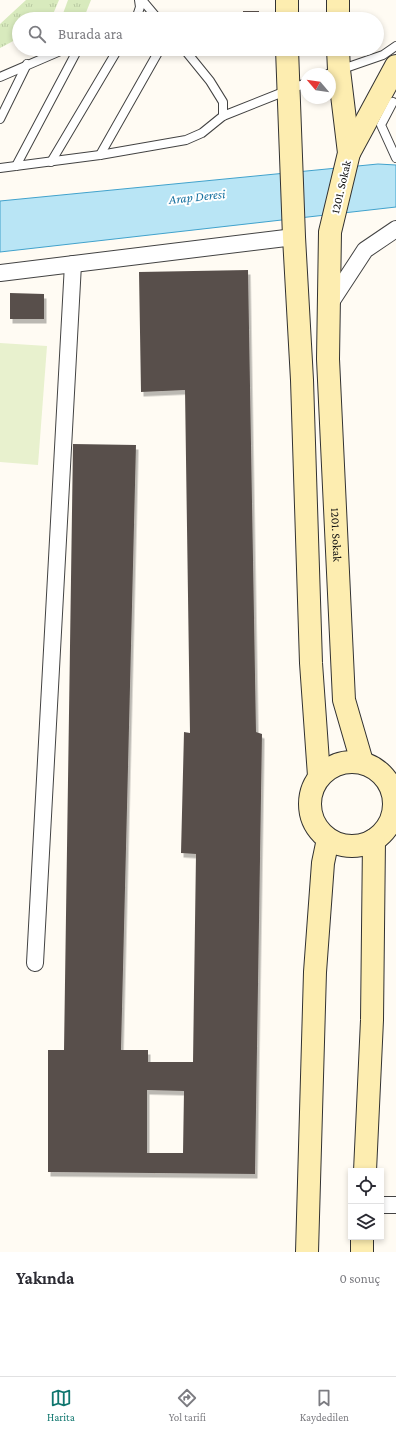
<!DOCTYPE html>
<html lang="tr">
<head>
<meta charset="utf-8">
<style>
  :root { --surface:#fff; --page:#f2f2f3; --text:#2b2b33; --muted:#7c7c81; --line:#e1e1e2; --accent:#0f766e }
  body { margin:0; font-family:"Crimson Pro",serif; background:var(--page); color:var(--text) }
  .controls { position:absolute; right:12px; bottom:12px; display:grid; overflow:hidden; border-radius:0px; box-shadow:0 2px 6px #0003 }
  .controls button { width:36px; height:36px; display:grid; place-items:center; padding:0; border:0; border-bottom:1px solid var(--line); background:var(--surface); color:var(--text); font:20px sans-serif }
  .compass { position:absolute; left:300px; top:68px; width:36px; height:36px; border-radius:50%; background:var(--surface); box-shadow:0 2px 6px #0003; rotate:299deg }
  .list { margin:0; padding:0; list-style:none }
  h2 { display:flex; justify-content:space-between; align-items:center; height:52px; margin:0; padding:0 16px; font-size:17px }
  h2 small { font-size:13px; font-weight:400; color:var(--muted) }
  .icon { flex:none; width:22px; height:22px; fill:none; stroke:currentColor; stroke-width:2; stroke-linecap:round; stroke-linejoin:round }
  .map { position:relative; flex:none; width:396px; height:1252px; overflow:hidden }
  .search { position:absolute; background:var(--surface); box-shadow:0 2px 6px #0003; left:12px; right:12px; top:12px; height:44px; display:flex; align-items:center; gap:10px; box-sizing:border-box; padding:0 14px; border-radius:22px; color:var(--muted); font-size:15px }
  .sheet { height:124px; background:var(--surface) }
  nav { display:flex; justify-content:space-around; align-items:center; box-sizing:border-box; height:56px; border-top:1px solid var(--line); background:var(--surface); font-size:11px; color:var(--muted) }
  nav a { display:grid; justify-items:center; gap:2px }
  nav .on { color:var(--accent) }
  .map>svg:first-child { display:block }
  .grass { fill:url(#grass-tufts) }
  .pitch { fill:#e8f1ce }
  .water { fill:#b9e5f5; stroke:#41a2cc }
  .building { fill:#59504c; fill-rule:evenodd; filter:url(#shadow) }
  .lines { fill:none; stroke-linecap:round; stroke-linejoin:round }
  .lane-casing { stroke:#434343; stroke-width:10 }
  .street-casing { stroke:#434343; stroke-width:18 }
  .secondary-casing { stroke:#323232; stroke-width:24 }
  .lane { stroke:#fff; stroke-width:8 }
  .street { stroke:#fff; stroke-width:16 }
  .secondary { stroke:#fdedb0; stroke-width:22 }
  .labels { text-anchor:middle; stroke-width:4; stroke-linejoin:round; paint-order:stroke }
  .street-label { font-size:12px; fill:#101010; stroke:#fff }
  .water-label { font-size:13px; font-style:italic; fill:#1a73a1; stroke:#fff }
</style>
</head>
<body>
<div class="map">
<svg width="396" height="1252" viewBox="0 0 396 1252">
  <defs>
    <pattern id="grass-tufts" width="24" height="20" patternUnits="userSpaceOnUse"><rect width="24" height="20" fill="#d8eabd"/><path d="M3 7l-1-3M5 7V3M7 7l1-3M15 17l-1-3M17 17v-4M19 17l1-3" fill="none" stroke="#b8c8a1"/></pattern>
    <filter id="shadow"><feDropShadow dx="2.5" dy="4.5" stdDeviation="0" flood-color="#0004"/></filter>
  </defs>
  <rect width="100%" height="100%" fill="#fffbf3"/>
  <g class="grass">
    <path d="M26,0H59L51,19H19V38L0,48V24Z"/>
    <path d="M68,0H91L85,15L80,19H61Z"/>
  </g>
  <path class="pitch" d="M0,343L47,346L38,465L0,462Z"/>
  <path class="water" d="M378,164L396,165V207L0,252V201Z"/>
  <g class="building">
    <rect x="243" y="11" width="16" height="8"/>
    <path d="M248,270L256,732L262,734L255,1174L48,1172V1050H64L73,444L136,445L121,1050H148V1062H193L196,854L181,853L184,732L190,733L185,390L141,392L139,272ZM147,1090L184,1091L183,1153H147Z"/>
    <path d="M10,293L44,294V319H10Z"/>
  </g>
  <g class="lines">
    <g class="lane-casing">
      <g id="lane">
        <path d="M142,0L158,19"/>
        <path d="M136,19L140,7L139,0"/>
        <path d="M184,49L210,81L223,102V116"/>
        <path d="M328,74L383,55L396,46"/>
        <path d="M0,77L65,49"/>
        <path d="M393,102L381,125L396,158"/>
        <path d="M0,119L27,64"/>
        <path d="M100,155L160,49"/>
        <path d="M51,162L118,49"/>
        <path d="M16,166L78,49"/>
        <path d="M0,168L100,155L186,140L202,133L223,116L306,83"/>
      </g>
    </g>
    <g class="street-casing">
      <g id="street">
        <path d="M0,273L294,237"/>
        <path d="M329,305L365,250L396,229"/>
        <path d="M35,963L73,264"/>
        <path d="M381,1205H396"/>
      </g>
    </g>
    <g class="secondary-casing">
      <g id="secondary">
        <path d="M287,0V19"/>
        <path d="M338,19V0"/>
        <path d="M287,49L294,237L302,380L311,663L319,776"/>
        <path id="s1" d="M338,49L339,70L349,153L330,232L328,359L344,700L362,762"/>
        <path d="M349,153L396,66"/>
        <circle cx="352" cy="804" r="42"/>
        <path d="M365,1171L372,1020L374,840"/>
        <path d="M307,1252L315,972L323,863L328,839"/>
        <path d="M362,1252V1237"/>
      </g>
    </g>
    <use href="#lane" class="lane"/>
    <use href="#street" class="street"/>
    <use href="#secondary" class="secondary"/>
  </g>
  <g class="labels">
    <g class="street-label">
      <text transform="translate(341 187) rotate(-77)" y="4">1201. Sokak</text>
      <text dy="4" stroke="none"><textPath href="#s1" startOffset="489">1201. Sokak</textPath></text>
    </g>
    <g class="water-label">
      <text transform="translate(197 196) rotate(-6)" y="5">Arap Deresi</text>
    </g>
  </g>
</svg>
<div class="controls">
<button><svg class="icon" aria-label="locate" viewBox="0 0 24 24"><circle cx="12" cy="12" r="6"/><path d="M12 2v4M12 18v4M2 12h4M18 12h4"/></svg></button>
<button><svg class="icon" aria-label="layers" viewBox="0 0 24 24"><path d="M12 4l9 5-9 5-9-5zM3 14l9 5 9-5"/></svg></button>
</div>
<svg class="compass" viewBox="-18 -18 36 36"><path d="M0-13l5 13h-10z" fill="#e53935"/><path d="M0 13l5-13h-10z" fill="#7c7c81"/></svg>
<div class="search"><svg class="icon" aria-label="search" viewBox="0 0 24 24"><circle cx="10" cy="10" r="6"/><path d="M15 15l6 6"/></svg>Burada ara</div>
</div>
<section class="sheet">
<h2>Yakında<small>0 sonuç</small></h2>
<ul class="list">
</ul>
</section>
<nav>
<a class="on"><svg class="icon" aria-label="map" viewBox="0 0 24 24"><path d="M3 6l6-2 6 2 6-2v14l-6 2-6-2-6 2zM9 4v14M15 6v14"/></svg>Harita</a>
<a><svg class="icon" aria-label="directions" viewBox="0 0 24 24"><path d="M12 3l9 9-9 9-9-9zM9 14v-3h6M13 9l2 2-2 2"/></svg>Yol tarifi</a>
<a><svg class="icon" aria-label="saved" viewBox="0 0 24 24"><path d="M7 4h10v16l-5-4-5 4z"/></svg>Kaydedilen</a>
</nav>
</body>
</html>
